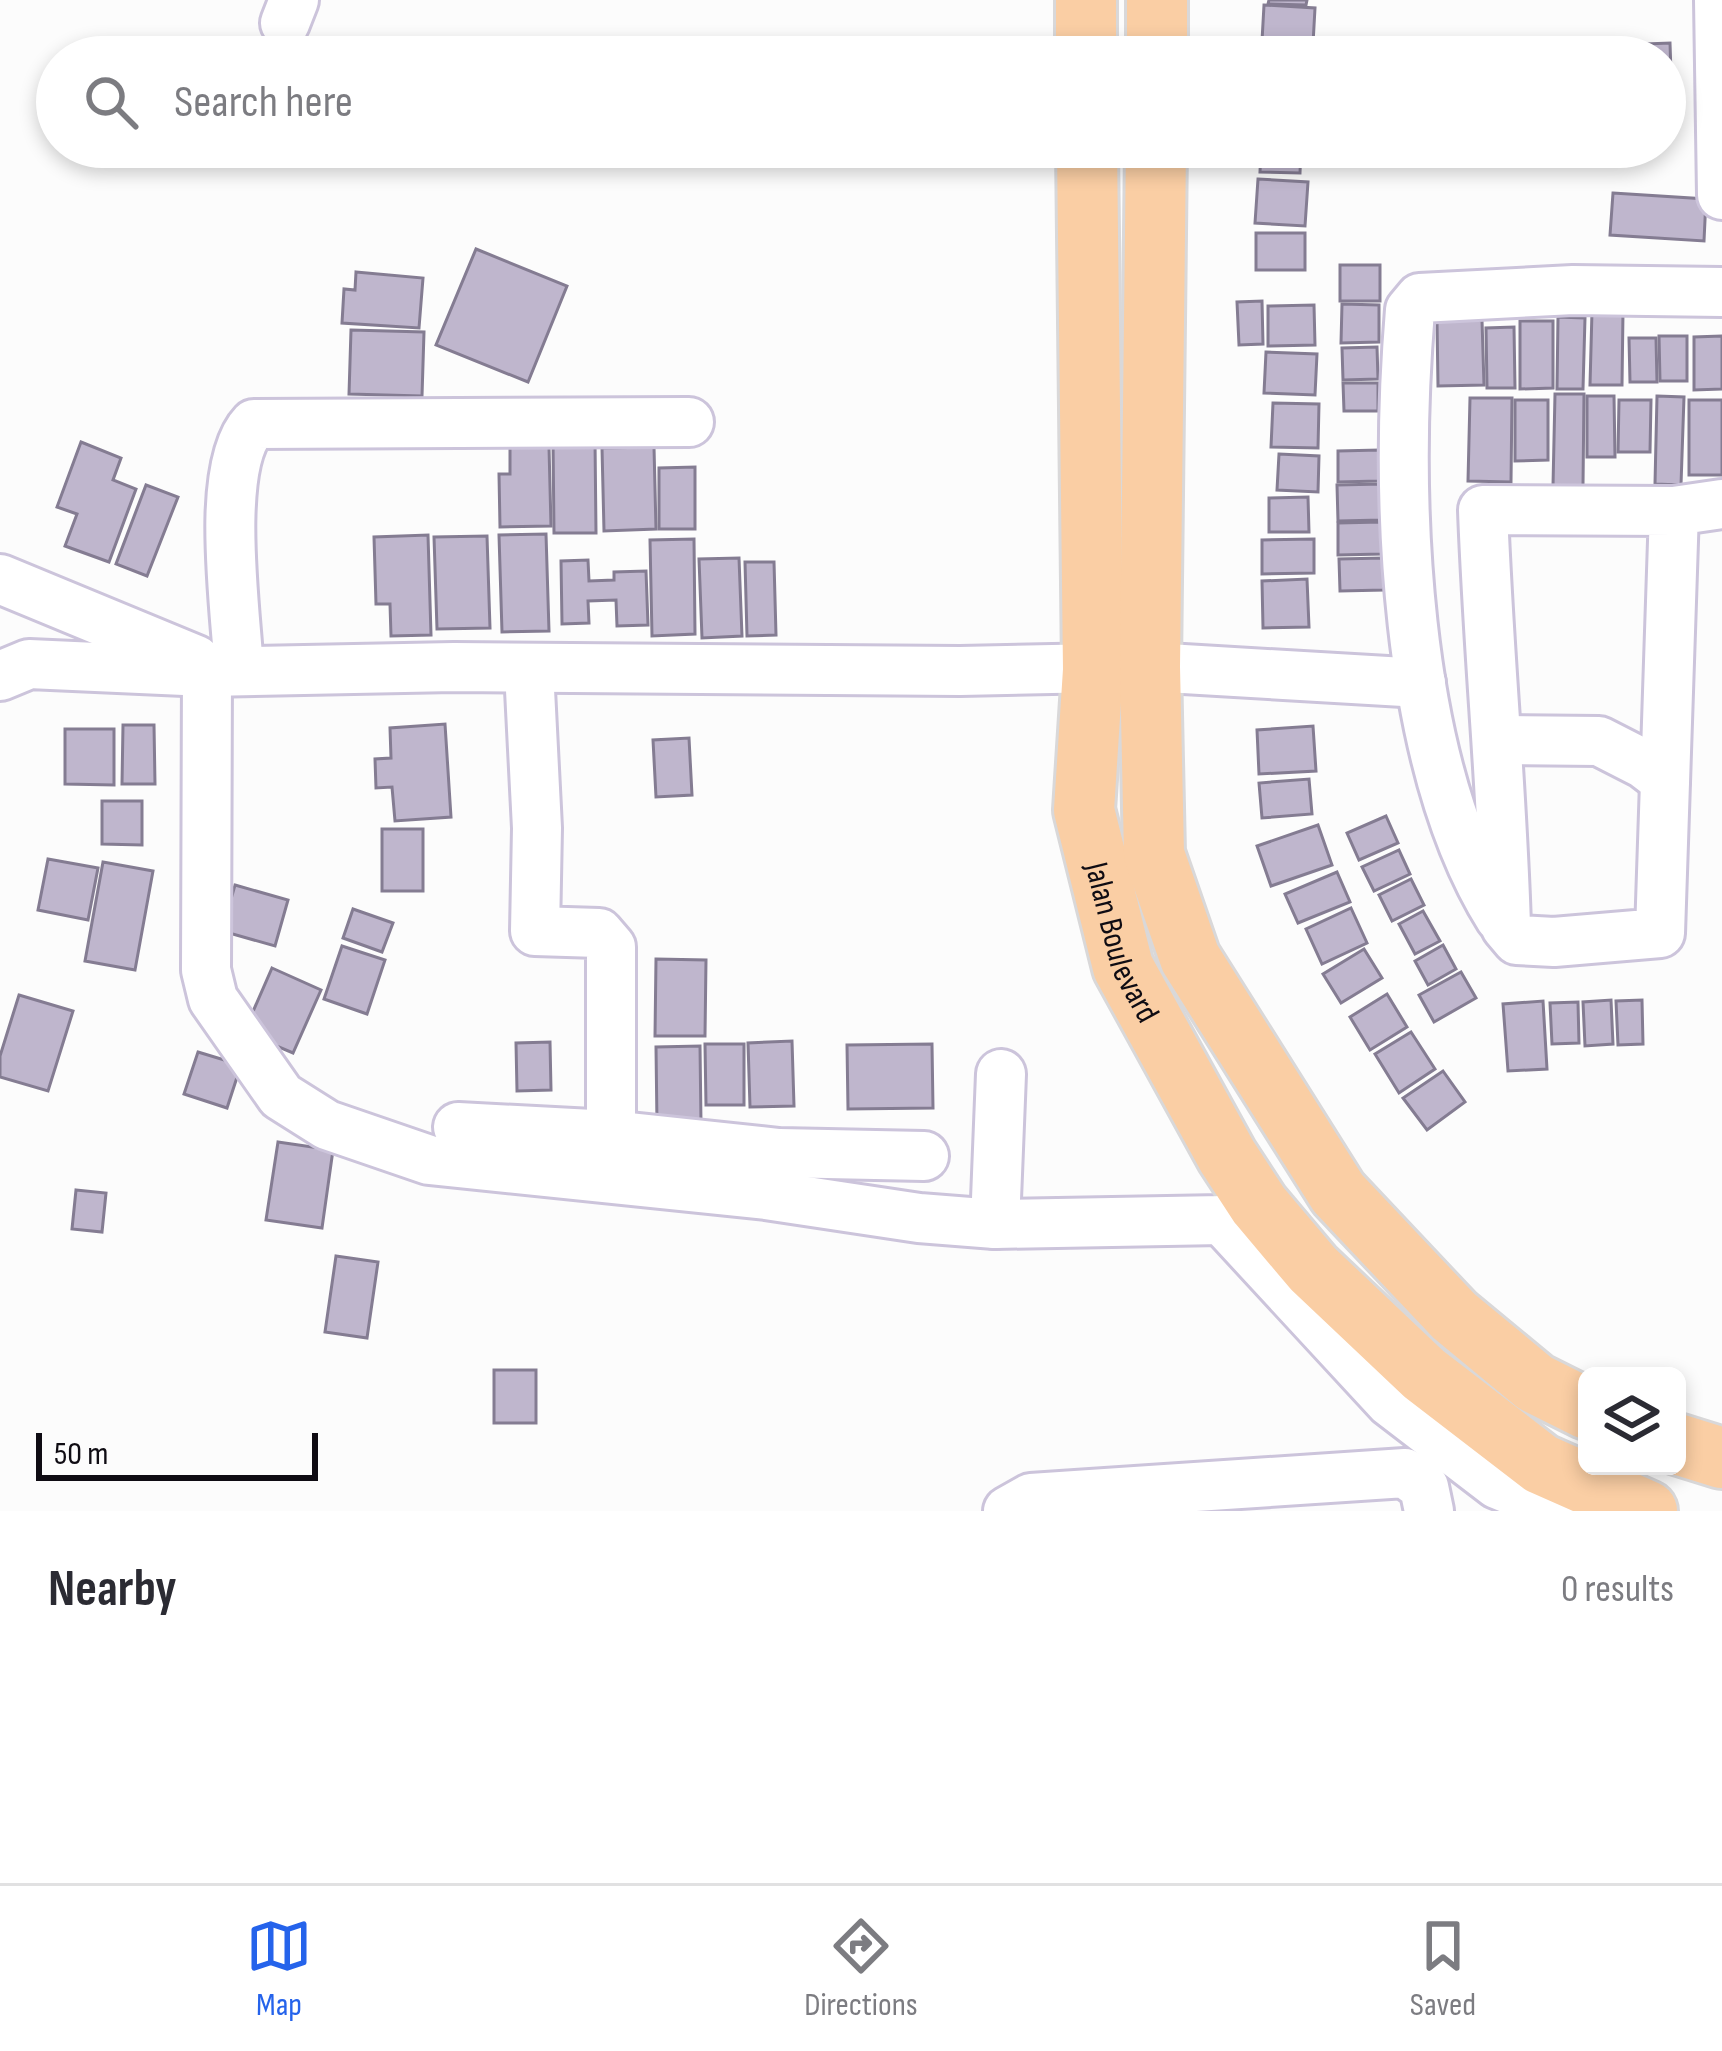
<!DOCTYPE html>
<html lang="en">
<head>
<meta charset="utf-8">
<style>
  :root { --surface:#fff; --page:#f7f7f7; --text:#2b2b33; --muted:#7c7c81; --line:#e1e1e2; --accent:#2563eb }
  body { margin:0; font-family:"Sofia Sans Condensed",sans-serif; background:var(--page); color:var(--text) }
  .controls { position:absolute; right:36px; bottom:36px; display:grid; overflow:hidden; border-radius:18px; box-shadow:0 6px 18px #0003 }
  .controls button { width:108px; height:108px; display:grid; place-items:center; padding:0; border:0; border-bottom:3px solid var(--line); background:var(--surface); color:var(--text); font:60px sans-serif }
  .scale { position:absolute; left:36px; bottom:30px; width:282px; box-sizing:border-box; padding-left:12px; border:6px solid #0f0c13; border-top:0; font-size:33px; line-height:42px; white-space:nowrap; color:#0f0c13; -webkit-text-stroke:9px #fcfcfc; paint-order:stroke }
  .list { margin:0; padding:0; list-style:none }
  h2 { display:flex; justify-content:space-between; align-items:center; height:156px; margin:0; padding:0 48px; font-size:51px }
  h2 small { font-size:39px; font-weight:400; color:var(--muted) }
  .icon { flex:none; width:66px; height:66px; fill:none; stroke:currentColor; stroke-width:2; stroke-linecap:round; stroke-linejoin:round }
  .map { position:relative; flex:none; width:1722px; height:1511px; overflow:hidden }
  .search { position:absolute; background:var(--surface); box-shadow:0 6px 18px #0003; left:36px; right:36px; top:36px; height:132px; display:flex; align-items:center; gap:30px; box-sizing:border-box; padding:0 42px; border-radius:66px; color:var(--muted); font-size:45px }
  .sheet { height:372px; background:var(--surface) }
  nav { display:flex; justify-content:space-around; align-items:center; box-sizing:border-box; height:168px; border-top:3px solid var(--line); background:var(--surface); font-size:33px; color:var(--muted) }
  nav a { display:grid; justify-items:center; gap:6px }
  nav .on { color:var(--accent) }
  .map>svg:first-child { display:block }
  .building { fill:#bfb6cd; stroke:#847c92; stroke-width:3 }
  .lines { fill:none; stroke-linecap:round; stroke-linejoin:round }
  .minor-casing { stroke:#ccc4db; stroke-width:54 }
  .major-casing { stroke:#d9d8d9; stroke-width:66 }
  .minor { stroke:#fff; stroke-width:48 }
  .major { stroke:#facea4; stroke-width:60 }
  .labels { text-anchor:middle; stroke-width:9; stroke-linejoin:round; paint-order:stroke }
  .street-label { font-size:33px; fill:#0f0c13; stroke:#fcfcfc }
</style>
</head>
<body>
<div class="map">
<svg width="1722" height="1511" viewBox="0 0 1722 1511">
  <rect width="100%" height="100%" fill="#fcfcfc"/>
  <g class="building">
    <path d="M1269,0H1307L1306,5L1268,4Z"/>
    <path d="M1264,5L1315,8L1313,44L1262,41Z"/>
    <path d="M1670,43L1671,73L1665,74V57H1618V45Z"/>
    <path d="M1263,45L1311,47L1310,57H1263Z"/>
    <path d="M1261,147H1301L1300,173L1260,172Z"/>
    <path d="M1258,179L1308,182L1305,226L1255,223Z"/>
    <path d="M1613,193L1706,199L1704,241L1610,235Z"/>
    <rect x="1256" y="233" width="49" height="37"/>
    <path d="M476,249L567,286L528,382L436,345Z"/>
    <rect x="1340" y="265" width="40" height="36"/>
    <path d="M356,272L423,278L419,328L342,323L344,289L355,290Z"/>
    <path d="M1262,301L1263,344L1239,345L1237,302Z"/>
    <path d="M1342,304L1379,305V342L1341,343Z"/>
    <path d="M1314,305L1315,345L1268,346V306Z"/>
    <path d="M1592,311L1623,312L1622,385H1590Z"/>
    <path d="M1558,317L1585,318L1583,389H1557Z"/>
    <path d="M1482,320L1484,385L1438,386L1437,321Z"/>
    <path d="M1520,321H1553V388L1520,389Z"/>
    <path d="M1514,327L1515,388H1487L1486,328Z"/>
    <path d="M351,330L424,332L422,396L349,394Z"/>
    <path d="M1659,336H1687V381H1660Z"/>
    <path d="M1722,336V389L1694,390V337Z"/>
    <path d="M1629,338H1656L1657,382H1630Z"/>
    <path d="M1377,347L1378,379L1343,380L1342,348Z"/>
    <path d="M1266,352L1317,354L1315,395L1264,393Z"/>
    <path d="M1343,383H1378V411H1344Z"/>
    <path d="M1555,394H1584L1583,486H1553Z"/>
    <path d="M1587,396H1614L1615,457H1587Z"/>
    <path d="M1657,396L1684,397L1681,485L1655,484Z"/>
    <path d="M1470,398H1512L1511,482L1468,481Z"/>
    <path d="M1515,400H1548V460L1515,461Z"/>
    <path d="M1619,400H1651L1650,452H1618Z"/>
    <rect x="1689" y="400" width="33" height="75"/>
    <path d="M1273,403L1319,404L1318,448L1271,447Z"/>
    <path d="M595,440L596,533H554L553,441Z"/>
    <path d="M81,442L121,458L113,480L136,489L109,562L65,546L77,514L57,507Z"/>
    <path d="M510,447H549L551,526L500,527L499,474H510Z"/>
    <path d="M654,447L656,529L604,531L602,448Z"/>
    <path d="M1379,450V481L1338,482V451Z"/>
    <path d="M1279,454L1319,456L1318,492L1277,490Z"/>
    <path d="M695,467V529H659V468Z"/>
    <path d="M1382,484V520L1338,521L1337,485Z"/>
    <path d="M146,485L178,497L147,576L116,564Z"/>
    <path d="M1308,497L1309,532H1269V498Z"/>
    <path d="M1381,522L1382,554L1338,555V523Z"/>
    <path d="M546,534L549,631L502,632L499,535Z"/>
    <path d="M428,535L431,635L391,636L390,604H376L374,537Z"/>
    <path d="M487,536L490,628L437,629L434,537Z"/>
    <path d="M694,539L695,634L652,636L650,540Z"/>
    <path d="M1314,539V573L1262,574V540Z"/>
    <path d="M739,558L742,636L702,638L699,559Z"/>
    <path d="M1383,558L1384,590L1340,591L1339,559Z"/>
    <path d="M588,560L589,581L614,580V572L646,571L648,625L617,626L616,600L588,601L589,623L562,624L561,561Z"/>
    <path d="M745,562H774L776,635L747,636Z"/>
    <path d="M1307,579L1309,627L1263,628L1262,581Z"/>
    <path d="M445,724L451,817L395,821L392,787L376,788L375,759L391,758L390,728Z"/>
    <path d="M123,725H154L155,784H122Z"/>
    <path d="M1313,726L1316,771L1259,774L1257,730Z"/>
    <path d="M65,729H114V785L65,784Z"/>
    <path d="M689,738L692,795L656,797L653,740Z"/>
    <path d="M1309,779L1312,814L1262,818L1259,783Z"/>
    <path d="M102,801H142V845L102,844Z"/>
    <path d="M1386,816L1398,843L1359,860L1347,833Z"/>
    <path d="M1318,825L1332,865L1271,886L1257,846Z"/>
    <rect x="382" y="829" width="41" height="62"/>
    <path d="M1399,850L1410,874L1374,891L1362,867Z"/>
    <path d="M48,859L98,868L88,920L38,910Z"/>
    <path d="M103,862L153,871L135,970L85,961Z"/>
    <path d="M1337,872L1350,902L1298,923L1285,894Z"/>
    <path d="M1411,879L1424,905L1392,921L1379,895Z"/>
    <path d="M235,885L288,900L275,946L222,931Z"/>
    <path d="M1351,908L1367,943L1322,964L1306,929Z"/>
    <path d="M353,909L393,923L382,952L343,938Z"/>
    <path d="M1423,911L1440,941L1415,954L1399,924Z"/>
    <path d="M1443,945L1456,969L1428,985L1415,961Z"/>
    <path d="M342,946L385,960L367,1014L324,999Z"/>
    <path d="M1364,949L1382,978L1341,1003L1323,974Z"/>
    <path d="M656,959L706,960L705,1036H655Z"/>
    <path d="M272,968L321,990L293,1053L244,1032Z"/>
    <path d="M1461,972L1476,998L1434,1022L1419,995Z"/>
    <path d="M1387,994L1407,1027L1370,1050L1350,1017Z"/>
    <path d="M19,995L73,1011L48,1091L0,1077V1056Z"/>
    <path d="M1611,1000L1613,1044L1585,1046L1583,1002Z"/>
    <path d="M1642,1000L1643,1044L1618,1045L1616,1001Z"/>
    <path d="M1543,1001L1547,1069L1508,1071L1503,1004Z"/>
    <path d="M1578,1002L1579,1043L1552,1044L1550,1003Z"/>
    <path d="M1411,1032L1435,1069L1399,1093L1375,1054Z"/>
    <path d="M792,1041L794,1106L750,1107L748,1043Z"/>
    <path d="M550,1042L551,1090L517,1091L516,1043Z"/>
    <path d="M705,1044H744V1105H706Z"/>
    <path d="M932,1044L933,1108L848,1109L847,1045Z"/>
    <path d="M700,1046L701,1123L657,1125L656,1047Z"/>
    <path d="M198,1052L241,1065L227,1108L184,1094Z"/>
    <path d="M1443,1071L1465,1102L1427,1130L1403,1098Z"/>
    <path d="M278,1142L333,1150L322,1228L266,1220Z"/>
    <path d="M76,1190L106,1193L102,1232L72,1229Z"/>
    <path d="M336,1256L378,1262L367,1338L325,1332Z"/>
    <rect x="494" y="1370" width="42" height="53"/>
  </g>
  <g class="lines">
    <g class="minor-casing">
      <g id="minor">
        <path d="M1719,0L1722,195"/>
        <path d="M285,23L294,0"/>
        <path d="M1674,511L1660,933L1554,942L1517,940L1506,927C1502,787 1488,649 1483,510L1674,511L1722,504"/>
        <path d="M0,579L196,660"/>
        <path d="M529,670L537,828L535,931L599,933L611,947V1135"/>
        <path d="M239,671C236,612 214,466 254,424L689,422"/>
        <path d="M207,672L206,970L213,999L281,1096L327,1125L429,1160L766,1195L919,1218L995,1224L1222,1220L1259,1205"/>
        <path d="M0,676L29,664L207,672L454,667L960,671L1150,667L1421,683"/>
        <path d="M1499,740L1599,741L1644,764L1665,780"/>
        <path d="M1500,918C1402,762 1395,491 1410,310L1420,298L1573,290L1722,292"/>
        <path d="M458,1127L611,1135L779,1153L924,1156"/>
        <path d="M1222,1220L1390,1402L1497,1484L1562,1511"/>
        <path d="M995,1224L1001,1074"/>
        <path d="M1008,1511L1031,1498L1405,1473L1424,1487L1429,1511"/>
      </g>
    </g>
    <g class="major-casing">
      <g id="major">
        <path d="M1086,0V57"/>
        <path d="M1157,57V0"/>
        <path id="s1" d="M1087,147L1093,670L1084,810L1123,967L1227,1156L1259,1205L1313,1269L1424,1374L1541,1464L1647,1511"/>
        <path d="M1156,147L1150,667L1154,854L1190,958L1338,1193L1454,1316L1535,1383L1587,1409"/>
        <path d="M1677,1444L1722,1458"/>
      </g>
    </g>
    <use href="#minor" class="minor"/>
    <use href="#major" class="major"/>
  </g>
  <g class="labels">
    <g class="street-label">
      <text dy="12" stroke="none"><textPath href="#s1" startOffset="801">Jalan Boulevard</textPath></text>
    </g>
  </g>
</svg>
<div class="controls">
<button><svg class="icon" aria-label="layers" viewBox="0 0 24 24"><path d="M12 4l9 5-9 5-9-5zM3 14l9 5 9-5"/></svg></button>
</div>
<div class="scale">50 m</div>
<div class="search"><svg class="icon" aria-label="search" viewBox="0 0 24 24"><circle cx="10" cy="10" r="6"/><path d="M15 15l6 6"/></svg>Search here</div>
</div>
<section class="sheet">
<h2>Nearby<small>0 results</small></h2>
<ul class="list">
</ul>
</section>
<nav>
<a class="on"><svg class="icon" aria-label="map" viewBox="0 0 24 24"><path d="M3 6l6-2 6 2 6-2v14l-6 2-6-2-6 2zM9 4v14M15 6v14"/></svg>Map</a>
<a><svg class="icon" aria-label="directions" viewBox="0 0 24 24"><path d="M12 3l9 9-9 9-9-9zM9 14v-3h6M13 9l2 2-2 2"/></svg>Directions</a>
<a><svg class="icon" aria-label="saved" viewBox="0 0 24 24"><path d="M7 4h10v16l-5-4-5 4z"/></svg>Saved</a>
</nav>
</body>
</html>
